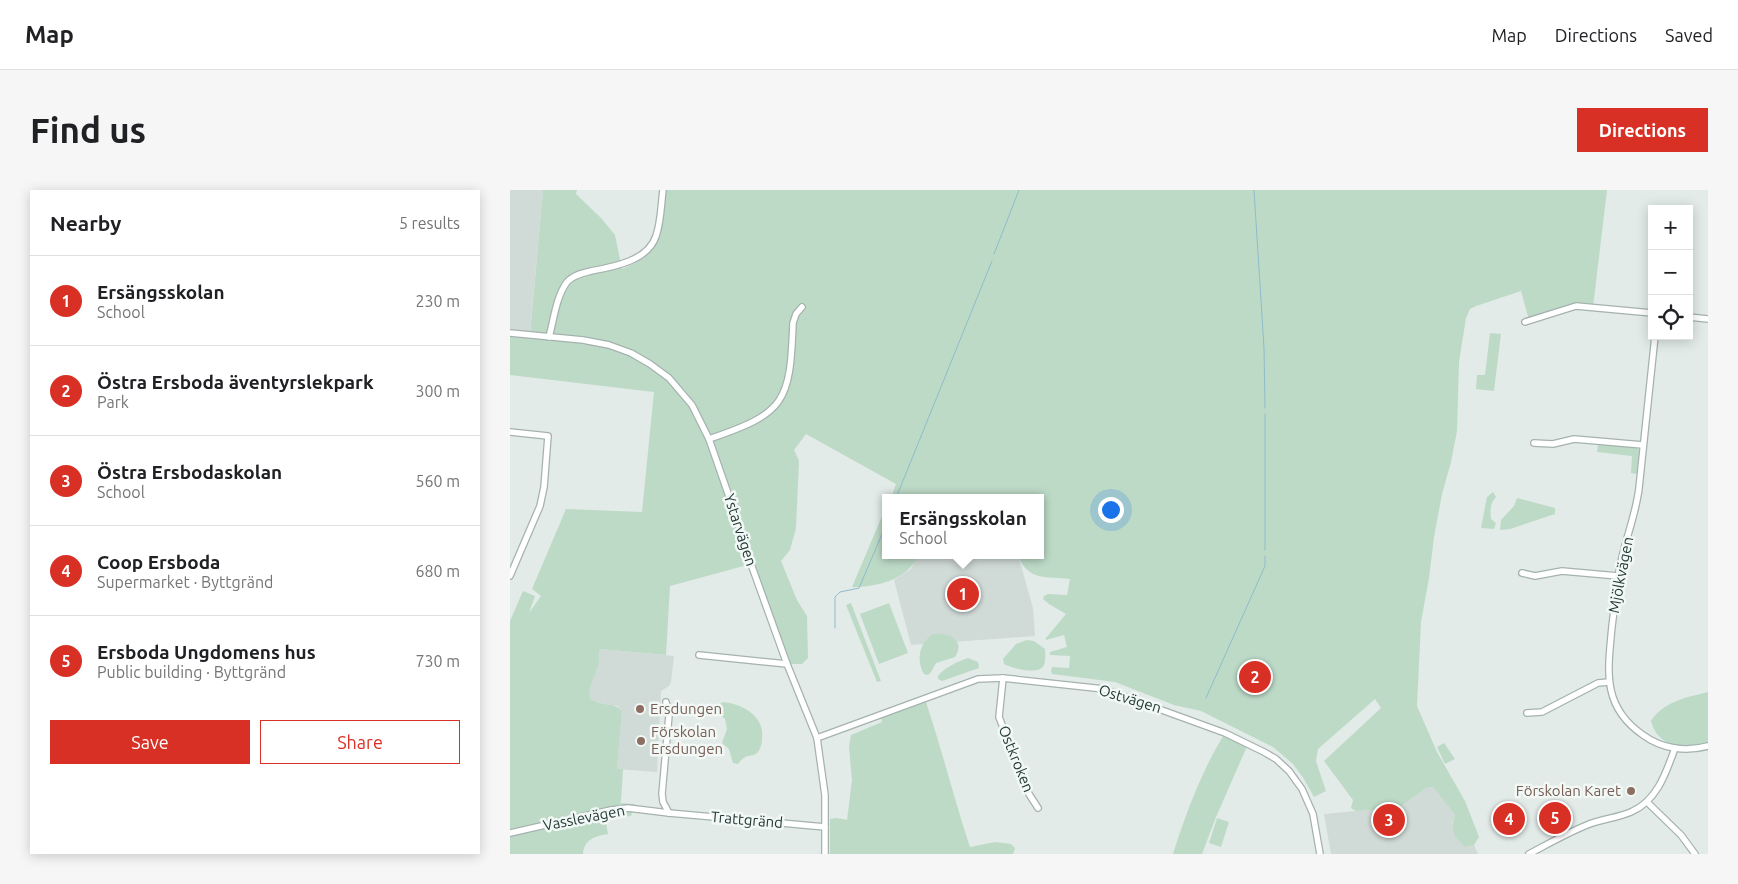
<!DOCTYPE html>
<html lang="en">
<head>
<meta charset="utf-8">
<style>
  :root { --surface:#fff; --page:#f6f6f6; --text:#202124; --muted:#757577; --line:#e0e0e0; --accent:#d93025 }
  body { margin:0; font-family:Ubuntu,sans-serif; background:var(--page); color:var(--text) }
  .controls { position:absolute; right:15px; top:15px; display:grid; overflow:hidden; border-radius:0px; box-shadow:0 2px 12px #0003 }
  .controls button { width:45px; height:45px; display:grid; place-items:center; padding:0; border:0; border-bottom:1px solid var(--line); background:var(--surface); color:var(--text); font:25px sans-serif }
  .you { position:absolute; left:600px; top:319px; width:18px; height:18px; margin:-12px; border:4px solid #fff; border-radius:50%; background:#1a73e8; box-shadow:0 0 0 8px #1a73e833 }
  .badge { display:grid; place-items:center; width:32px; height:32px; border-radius:50%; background:var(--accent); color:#fff; font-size:16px; font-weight:700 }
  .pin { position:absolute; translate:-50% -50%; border:2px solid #fff; box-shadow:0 1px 5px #0006 }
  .popup { position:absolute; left:372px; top:304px; width:162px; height:65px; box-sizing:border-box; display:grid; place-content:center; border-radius:0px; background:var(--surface); filter:drop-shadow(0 1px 4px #0005); font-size:16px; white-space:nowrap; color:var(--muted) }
  .popup b { font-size:19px; color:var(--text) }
  .popup::after { content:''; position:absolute; left:50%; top:100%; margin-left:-10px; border:10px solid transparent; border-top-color:var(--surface) }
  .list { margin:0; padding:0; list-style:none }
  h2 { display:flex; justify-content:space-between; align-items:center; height:65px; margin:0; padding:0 20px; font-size:21px }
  h2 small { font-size:16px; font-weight:400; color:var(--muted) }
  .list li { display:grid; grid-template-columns:32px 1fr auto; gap:15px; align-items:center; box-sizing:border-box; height:90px; padding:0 20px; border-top:1px solid var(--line) }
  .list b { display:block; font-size:19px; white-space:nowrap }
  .list p { margin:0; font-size:16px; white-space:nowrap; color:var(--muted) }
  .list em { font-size:16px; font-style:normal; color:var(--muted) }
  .actions { display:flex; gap:10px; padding:15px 20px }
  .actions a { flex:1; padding:11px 0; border:1px solid var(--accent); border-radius:0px; text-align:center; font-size:18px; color:var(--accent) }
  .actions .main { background:var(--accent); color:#fff }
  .icon { flex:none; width:28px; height:28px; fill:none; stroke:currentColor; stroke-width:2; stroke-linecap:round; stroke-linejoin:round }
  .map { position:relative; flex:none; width:1198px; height:664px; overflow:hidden; border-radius:0px }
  header { display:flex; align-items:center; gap:30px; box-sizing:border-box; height:70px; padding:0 25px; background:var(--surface); border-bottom:1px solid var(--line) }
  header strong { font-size:24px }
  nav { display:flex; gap:28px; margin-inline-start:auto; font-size:18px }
  .intro { display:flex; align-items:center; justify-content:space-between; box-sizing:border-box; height:120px; padding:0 30px }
  h1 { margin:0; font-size:35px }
  .button { padding:12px 22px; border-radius:0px; background:var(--accent); color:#fff; font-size:18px; font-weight:700 }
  main { display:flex; gap:30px; padding:0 30px }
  aside { flex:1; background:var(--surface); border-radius:0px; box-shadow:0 2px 12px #0003 }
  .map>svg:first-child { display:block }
  .built { fill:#d0dad7 }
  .green { fill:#bddac7 }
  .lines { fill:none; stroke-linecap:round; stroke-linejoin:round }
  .stream { stroke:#8fbccb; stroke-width:1 }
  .minor-casing { stroke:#a5b2af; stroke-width:8 }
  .minor { stroke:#fff; stroke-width:5.5 }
  .education-dot { fill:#8d6e63; stroke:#f2f8f5; stroke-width:2 }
  .labels { text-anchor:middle; stroke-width:5; stroke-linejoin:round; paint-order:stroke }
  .street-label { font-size:15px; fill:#243a36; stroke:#f2f8f5 }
  .education-label { font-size:15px; fill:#785e54; stroke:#f2f8f5; text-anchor:start }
</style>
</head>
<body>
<header>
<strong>Map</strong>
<nav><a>Map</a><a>Directions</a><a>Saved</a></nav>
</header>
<div class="intro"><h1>Find us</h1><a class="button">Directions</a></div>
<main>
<aside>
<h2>Nearby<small>5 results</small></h2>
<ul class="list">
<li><span class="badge">1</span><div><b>Ersängsskolan</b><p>School</p></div><em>230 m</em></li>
<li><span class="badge">2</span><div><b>Östra Ersboda äventyrslekpark</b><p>Park</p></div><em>300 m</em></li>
<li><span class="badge">3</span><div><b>Östra Ersbodaskolan</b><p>School</p></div><em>560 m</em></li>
<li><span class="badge">4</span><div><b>Coop Ersboda</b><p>Supermarket · Byttgränd</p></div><em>680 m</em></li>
<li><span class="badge">5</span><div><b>Ersboda Ungdomens hus</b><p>Public building · Byttgränd</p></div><em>730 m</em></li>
</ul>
<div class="actions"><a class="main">Save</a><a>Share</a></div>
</aside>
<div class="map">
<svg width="1198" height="664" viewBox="0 0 1198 664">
  <rect width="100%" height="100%" fill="#e2ebe8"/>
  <g class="built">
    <path d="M0,0H33L20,142L0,140Z"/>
    <path d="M409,365H508L523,418L525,446L401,455L384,390L401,379Z"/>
    <path d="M90,459L164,466L161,492L159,496L151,501L147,582L107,579L112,521L108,516L85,512L80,508V499L81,489L87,481L89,473Z"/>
    <path d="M923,597L945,625L942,634L956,657L964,655L968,664H821L814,624L846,621L887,619L916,598Z"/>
  </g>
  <g class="green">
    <path d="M33,0H67L66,4L91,28L105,45L112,79C154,63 152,39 155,0H1097L1083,117L1071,116L1019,130L1011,101L966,116L960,119L956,128L949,172L947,241L941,272L932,304L924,347L919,388L911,432L907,516L927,562L955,611L969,647L964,655L956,657C944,648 940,640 945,625L923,597L916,598L887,619L846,621L841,618L843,610L814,571L871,518L865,509L808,559L806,571L816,601L804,607L794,589L783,574L763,557L691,521L664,515L605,492L542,484L541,481L542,477L559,478L560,466L540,465V462L557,457L554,445L536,450V448L556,424L539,414L533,409L534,406L538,404L557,405L560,389C537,386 518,392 508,365H530V308H381L386,294L296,244L284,260L289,271L286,338L280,360L271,371L287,410L297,426L298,468L292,474H277L241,374L160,396L156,465L90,459C89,466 90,474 87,480C82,492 79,494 80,508C89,517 104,511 112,521L107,579H113L111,612L109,613L125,614L121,626L95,628L98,644C86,646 74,649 73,664H0V431L13,401L25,406L19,423L31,406L22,399L56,319L132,322L144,202L0,185V143L20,145Z"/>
    <path d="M980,143L991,144L984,201L966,199L967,185H975Z"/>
    <path d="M1088,254L1125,257L1129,260L1127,284L1121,283L1122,266L1087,262Z"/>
    <path d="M983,302L986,307C980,313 980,320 981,329L986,333L984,339L971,338L977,307Z"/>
    <path d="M1007,308L1045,318V324L1000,339L990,340L991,330L1004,316Z"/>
    <path d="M375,319L376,365H409C397,390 368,397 342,397Z"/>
    <path d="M341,413L371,491L367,492L336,415Z"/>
    <path d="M379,413L398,463L369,474L350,424Z"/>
    <path d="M424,444C439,442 456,451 445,467L426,473L421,482L418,485L414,484C406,470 409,452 424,444Z"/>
    <path d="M517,450L524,451L535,459C535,464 536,470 534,475C529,486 502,478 494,474L493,469L506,454Z"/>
    <path d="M458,468L468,472L469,478L432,491L428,489V486C435,477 447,472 458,468Z"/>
    <path d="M1198,502V554C1175,560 1148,558 1141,531C1153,512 1177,507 1198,502Z"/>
    <path d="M213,512C232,514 255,526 252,548C252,553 251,559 247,563C241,568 237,562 228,574L223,573L219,559L212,553L217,539L215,529L210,525L207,519L208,515Z"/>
    <path d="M416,512C432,560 444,609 460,657L485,652L501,654L505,658L503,664H320V629L327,628L337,630L342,590L339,557L341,545L372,532L371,528Z"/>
    <path d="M715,543L738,554L706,627L692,664H663C676,623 692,580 715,543Z"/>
    <path d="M934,553L945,569L935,574L927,557Z"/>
    <path d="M707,628L719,632L711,657L699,653Z"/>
  </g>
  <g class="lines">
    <g class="stream">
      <path d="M744,0L754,158L755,218"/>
      <path d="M484,64L509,0"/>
      <path d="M755,224V360"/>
      <path d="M386,308L482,71"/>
      <path d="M325,438V407L330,402L349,398L376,335"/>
      <path d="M696,508L755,376V366"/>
    </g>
    <g class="minor-casing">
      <g id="minor">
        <path d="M1179,127L1198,129"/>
        <path d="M1015,132L1066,116L1142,123"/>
        <path d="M0,143L73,150L99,155L121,163L140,174L159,188L182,215L199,249L222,315L241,374L277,474L307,548L315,605V664"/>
        <path d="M1145,146L1129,298C1126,324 1116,347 1111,372C1106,393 1105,415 1102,436C1098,480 1091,516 1133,545C1152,559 1176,562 1198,556"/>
        <path d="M39,147C44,129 46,107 57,92C63,85 73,83 81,81C103,77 138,71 146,46C151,32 151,15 153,0"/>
        <path d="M0,242L38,246L34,297L30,316L0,386"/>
        <path d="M199,249C276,223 280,212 283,133L286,124L292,117"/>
        <path d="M1024,253L1043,254L1064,249L1133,255"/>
        <path d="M1012,383L1025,386L1052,381L1108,386"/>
        <path d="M189,465L277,474"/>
        <path d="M493,488L489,527L519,604L528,618"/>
        <path d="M156,512L159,525L152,604L153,612L159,623"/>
        <path d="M1017,523L1032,522L1088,493L1099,492"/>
        <path d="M307,548L468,489L493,488L594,499L715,543L754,562L766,569L779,581L792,599L803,624L810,664"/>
        <path d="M1137,612L1171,645L1185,664"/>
        <path d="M0,643L101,620L118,618L159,623L315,637"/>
        <path d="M1019,664C1038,654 1057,643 1077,635C1091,629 1107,628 1121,622C1147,611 1156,583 1165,558"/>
      </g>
    </g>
    <use href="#minor" class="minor"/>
  </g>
  <g class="education-dot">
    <circle cx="130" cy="519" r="5"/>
    <circle cx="131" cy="551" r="5"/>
    <circle cx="1121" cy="601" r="5"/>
  </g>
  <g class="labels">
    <g class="street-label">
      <text transform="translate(230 340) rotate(72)" y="5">Ystarvägen</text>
      <text transform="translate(1111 385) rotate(-79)" y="5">Mjölkvägen</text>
      <text transform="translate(620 509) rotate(17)" y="5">Ostvägen</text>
      <text transform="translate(506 569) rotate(68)" y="5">Ostkroken</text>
      <text transform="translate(74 628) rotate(-11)" y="5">Vasslevägen</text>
      <text transform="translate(237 630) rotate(5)" y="5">Trattgränd</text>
    </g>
    <g class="education-label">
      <text x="140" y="524">Ersdungen</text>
      <text x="141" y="547">Förskolan<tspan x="141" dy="17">Ersdungen</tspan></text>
      <text x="1111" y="606" text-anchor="end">Förskolan Karet</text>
    </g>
  </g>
</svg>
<div class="controls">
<button>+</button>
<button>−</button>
<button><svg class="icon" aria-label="locate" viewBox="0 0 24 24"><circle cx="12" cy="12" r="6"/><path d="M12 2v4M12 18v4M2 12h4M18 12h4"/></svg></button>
</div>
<div class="you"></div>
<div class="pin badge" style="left:453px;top:404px">1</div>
<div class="popup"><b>Ersängsskolan</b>School</div>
<div class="pin badge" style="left:745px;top:487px">2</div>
<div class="pin badge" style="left:879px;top:630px">3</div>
<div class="pin badge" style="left:999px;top:629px">4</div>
<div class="pin badge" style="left:1045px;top:628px">5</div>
</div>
</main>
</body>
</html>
